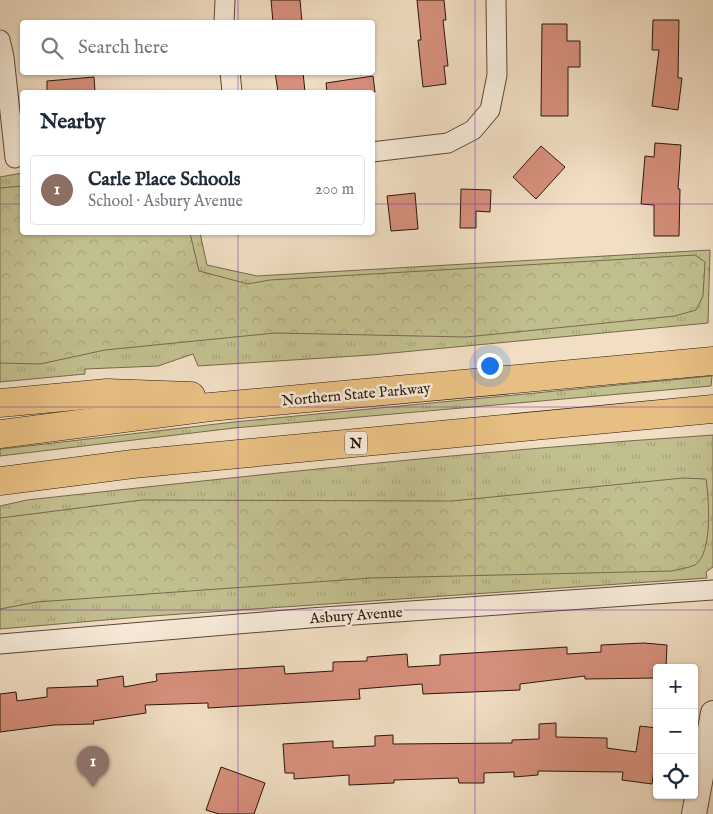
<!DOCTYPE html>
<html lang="en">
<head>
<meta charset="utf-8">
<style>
  :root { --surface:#fff; --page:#f6f6f7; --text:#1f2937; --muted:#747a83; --line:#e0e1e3; --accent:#111827 }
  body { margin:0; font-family:"IM FELL English",serif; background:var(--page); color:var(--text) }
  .controls { position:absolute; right:15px; bottom:15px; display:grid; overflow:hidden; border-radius:5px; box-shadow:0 1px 4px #0004 }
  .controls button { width:45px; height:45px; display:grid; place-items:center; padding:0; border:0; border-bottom:1px solid var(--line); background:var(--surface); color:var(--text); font:25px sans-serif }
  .you { position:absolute; left:489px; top:365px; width:18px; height:18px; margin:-12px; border:4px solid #fff; border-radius:50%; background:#1a73e8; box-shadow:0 0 0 8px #1a73e833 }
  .badge { display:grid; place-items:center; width:32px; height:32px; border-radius:50%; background:var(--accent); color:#fff; font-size:16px; font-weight:700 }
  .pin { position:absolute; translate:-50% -41px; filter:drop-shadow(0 1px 2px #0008) }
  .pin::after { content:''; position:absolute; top:26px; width:18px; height:15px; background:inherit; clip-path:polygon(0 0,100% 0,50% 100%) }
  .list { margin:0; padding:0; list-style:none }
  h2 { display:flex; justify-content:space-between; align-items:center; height:65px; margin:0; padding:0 20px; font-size:21px }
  h2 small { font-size:16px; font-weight:400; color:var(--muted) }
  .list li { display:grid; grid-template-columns:32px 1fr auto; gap:15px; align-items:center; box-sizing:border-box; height:70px; margin:0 10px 10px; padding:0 10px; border:1px solid var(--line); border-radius:5px }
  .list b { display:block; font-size:19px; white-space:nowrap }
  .list p { margin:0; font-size:16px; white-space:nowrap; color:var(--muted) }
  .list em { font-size:16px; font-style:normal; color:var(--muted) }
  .icon { flex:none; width:28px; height:28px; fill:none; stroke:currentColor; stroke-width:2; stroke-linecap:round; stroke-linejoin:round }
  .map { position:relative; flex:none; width:713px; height:814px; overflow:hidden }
  .search { position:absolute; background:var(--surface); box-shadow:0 1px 4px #0004; left:20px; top:20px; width:355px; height:55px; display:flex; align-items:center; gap:12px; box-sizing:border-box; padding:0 18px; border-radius:5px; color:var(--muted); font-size:19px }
  .panel { position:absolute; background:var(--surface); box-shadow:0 1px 4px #0004; left:20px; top:90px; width:355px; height:145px; border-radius:5px }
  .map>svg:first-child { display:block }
  .grass { fill:url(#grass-tufts); stroke:#766a4e }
  .forest { fill:url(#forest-crowns); stroke:#766a4e }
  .building { fill:#d7907c; stroke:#29160d }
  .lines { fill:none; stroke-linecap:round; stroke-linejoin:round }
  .minor-casing { stroke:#5b483a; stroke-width:21 }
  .tertiary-casing { stroke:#5b483a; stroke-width:26 }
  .motorway-casing { stroke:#29160d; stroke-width:29 }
  .minor { stroke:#f6ead8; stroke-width:19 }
  .tertiary { stroke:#f6ead8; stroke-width:24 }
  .motorway { stroke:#e8bf82; stroke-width:28 }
  .grid { fill:none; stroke:#7b2cbf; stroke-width:1; stroke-opacity:0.55 }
  .labels { text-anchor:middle; stroke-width:5; stroke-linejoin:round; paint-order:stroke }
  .shield { fill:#f6ead8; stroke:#66564a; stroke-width:1 }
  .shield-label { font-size:14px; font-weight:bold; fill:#29160d }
  .street-label { font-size:15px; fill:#29160d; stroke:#f6ead8 }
</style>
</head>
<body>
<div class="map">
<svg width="713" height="814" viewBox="0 0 713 814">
  <defs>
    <pattern id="grass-tufts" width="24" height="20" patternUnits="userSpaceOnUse" patternTransform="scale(1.25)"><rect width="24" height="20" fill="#c2bf8e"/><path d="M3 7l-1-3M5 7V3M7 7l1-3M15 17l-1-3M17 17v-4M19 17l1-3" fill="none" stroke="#a7a379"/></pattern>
    <pattern id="forest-crowns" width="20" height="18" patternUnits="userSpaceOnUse" patternTransform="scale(1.25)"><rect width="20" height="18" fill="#c2bf8e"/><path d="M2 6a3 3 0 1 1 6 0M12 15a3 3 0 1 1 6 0" fill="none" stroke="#a7a379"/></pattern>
  </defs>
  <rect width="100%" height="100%" fill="#f1dec3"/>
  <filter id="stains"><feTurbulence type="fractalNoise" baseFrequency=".004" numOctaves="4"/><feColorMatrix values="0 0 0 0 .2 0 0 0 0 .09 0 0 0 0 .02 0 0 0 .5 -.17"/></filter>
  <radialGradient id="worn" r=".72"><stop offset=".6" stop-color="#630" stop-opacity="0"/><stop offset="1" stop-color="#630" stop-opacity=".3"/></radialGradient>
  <g class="grass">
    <path d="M22,173V232L200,233L207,265L257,276L710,250L708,323L371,355L198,366L193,354L158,366L85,369V374L0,382V177Z"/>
    <path d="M712,376L711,386L234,428L0,456V449H2L234,422Z"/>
    <path d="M713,435V567L706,572L707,578L152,616L0,629V506L27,500C256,475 484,450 713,435Z"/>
  </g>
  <g class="forest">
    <path d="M22,186V232L190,233L199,271L248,284L270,280L695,255L705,262L703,296L696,310L675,316L466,337L275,333L105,350L40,364L0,363V188Z"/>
    <path d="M683,478L706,479C709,499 713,553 695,565C688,568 679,569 672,571L371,578L37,602L0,609V518L142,500L452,501Z"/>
  </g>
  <g class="building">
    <path d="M271,0H300L302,22H273Z"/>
    <path d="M417,0H444L446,20H443L448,66H444L446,84L423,87L418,40H421Z"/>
    <path d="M653,20H679L678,78H682L678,110L652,106L659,50H652Z"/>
    <path d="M542,24H567V41H580V67H568V116H541Z"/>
    <path d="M275,72H303L305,92H278Z"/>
    <path d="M373,76L375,92H327L326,83Z"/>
    <path d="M94,77L95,92H47V81Z"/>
    <path d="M655,143L681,145L678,189H680L679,236H654V205L641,204L645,156L654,157Z"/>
    <path d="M541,146L565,167L536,199L513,177Z"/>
    <path d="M461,189L491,190L490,212L476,211V228H460Z"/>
    <path d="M415,193L418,229L391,231L387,196Z"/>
    <path d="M644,643L667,645L666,668H657V678L585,679V676L520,684V690L423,694L422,684L359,689L360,699L208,708V703L145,705L146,713L93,721L94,724L54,725L0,732V694L16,692L17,701L47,697V688L98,686L97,680L123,676L124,687L157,681L156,674L284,666L285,674L333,671V662L367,661V657L407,654L408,667L440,665V655L567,647V654L601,652V645Z"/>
    <path d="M556,723V737L607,738V748L636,752L640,726L657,728V749L652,784L622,780L623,772L538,771V775L514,777V772L484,773V783H459L458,778L394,780V783L349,785V775L294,779V773H285L283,744L333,741V748L375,746V736L393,735V744L512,743V740L539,739V724Z"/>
    <path d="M221,767L265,783L254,814H219L206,810Z"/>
  </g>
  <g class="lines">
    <g class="minor-casing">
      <g id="minor">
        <path d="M224,22L225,0"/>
        <path d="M0,40L4,57L15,158"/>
        <path d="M230,72L232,92"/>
        <path d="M372,152L448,143L473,130L490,110L497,75L496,0"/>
        <path d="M0,644L310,618L713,590"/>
      </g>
    </g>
    <g class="tertiary-casing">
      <path id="tertiary" d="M694,814L713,713"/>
    </g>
    <g class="motorway-casing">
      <g id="motorway">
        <path d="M0,403L107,393L191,396"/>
        <path d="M0,434L210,407L713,361"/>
        <path d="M0,481L133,464L713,409"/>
      </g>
    </g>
    <use href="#minor" class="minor"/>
    <use href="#tertiary" class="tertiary"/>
    <use href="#motorway" class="motorway"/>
  </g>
  <path class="grid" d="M238,0V22M475,0V814M238,72V92M0,204H22M372,204H713M238,232V814M0,407H713M0,610H713"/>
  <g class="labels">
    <rect class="shield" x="345" y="431.5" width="22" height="23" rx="4"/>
    <g class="shield-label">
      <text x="356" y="448">N</text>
    </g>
    <g class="street-label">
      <text transform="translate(356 394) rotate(-5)" y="5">Northern State Parkway</text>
      <text transform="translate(356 615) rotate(-4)" y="5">Asbury Avenue</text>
    </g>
  </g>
  <rect width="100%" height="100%" filter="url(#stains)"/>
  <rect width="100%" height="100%" fill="url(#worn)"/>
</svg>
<div class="controls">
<button>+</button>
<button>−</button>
<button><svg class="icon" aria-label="locate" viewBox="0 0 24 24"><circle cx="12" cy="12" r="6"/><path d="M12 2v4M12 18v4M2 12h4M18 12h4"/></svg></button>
</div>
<div class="you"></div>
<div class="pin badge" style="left:93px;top:787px;background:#8d6e63">1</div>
<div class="search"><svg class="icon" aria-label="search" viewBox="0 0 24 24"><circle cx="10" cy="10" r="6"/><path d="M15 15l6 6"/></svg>Search here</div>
<section class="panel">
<h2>Nearby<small></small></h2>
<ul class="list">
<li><span class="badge" style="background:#8d6e63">1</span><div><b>Carle Place Schools</b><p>School · Asbury Avenue</p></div><em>200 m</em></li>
</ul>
</section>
</div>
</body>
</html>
